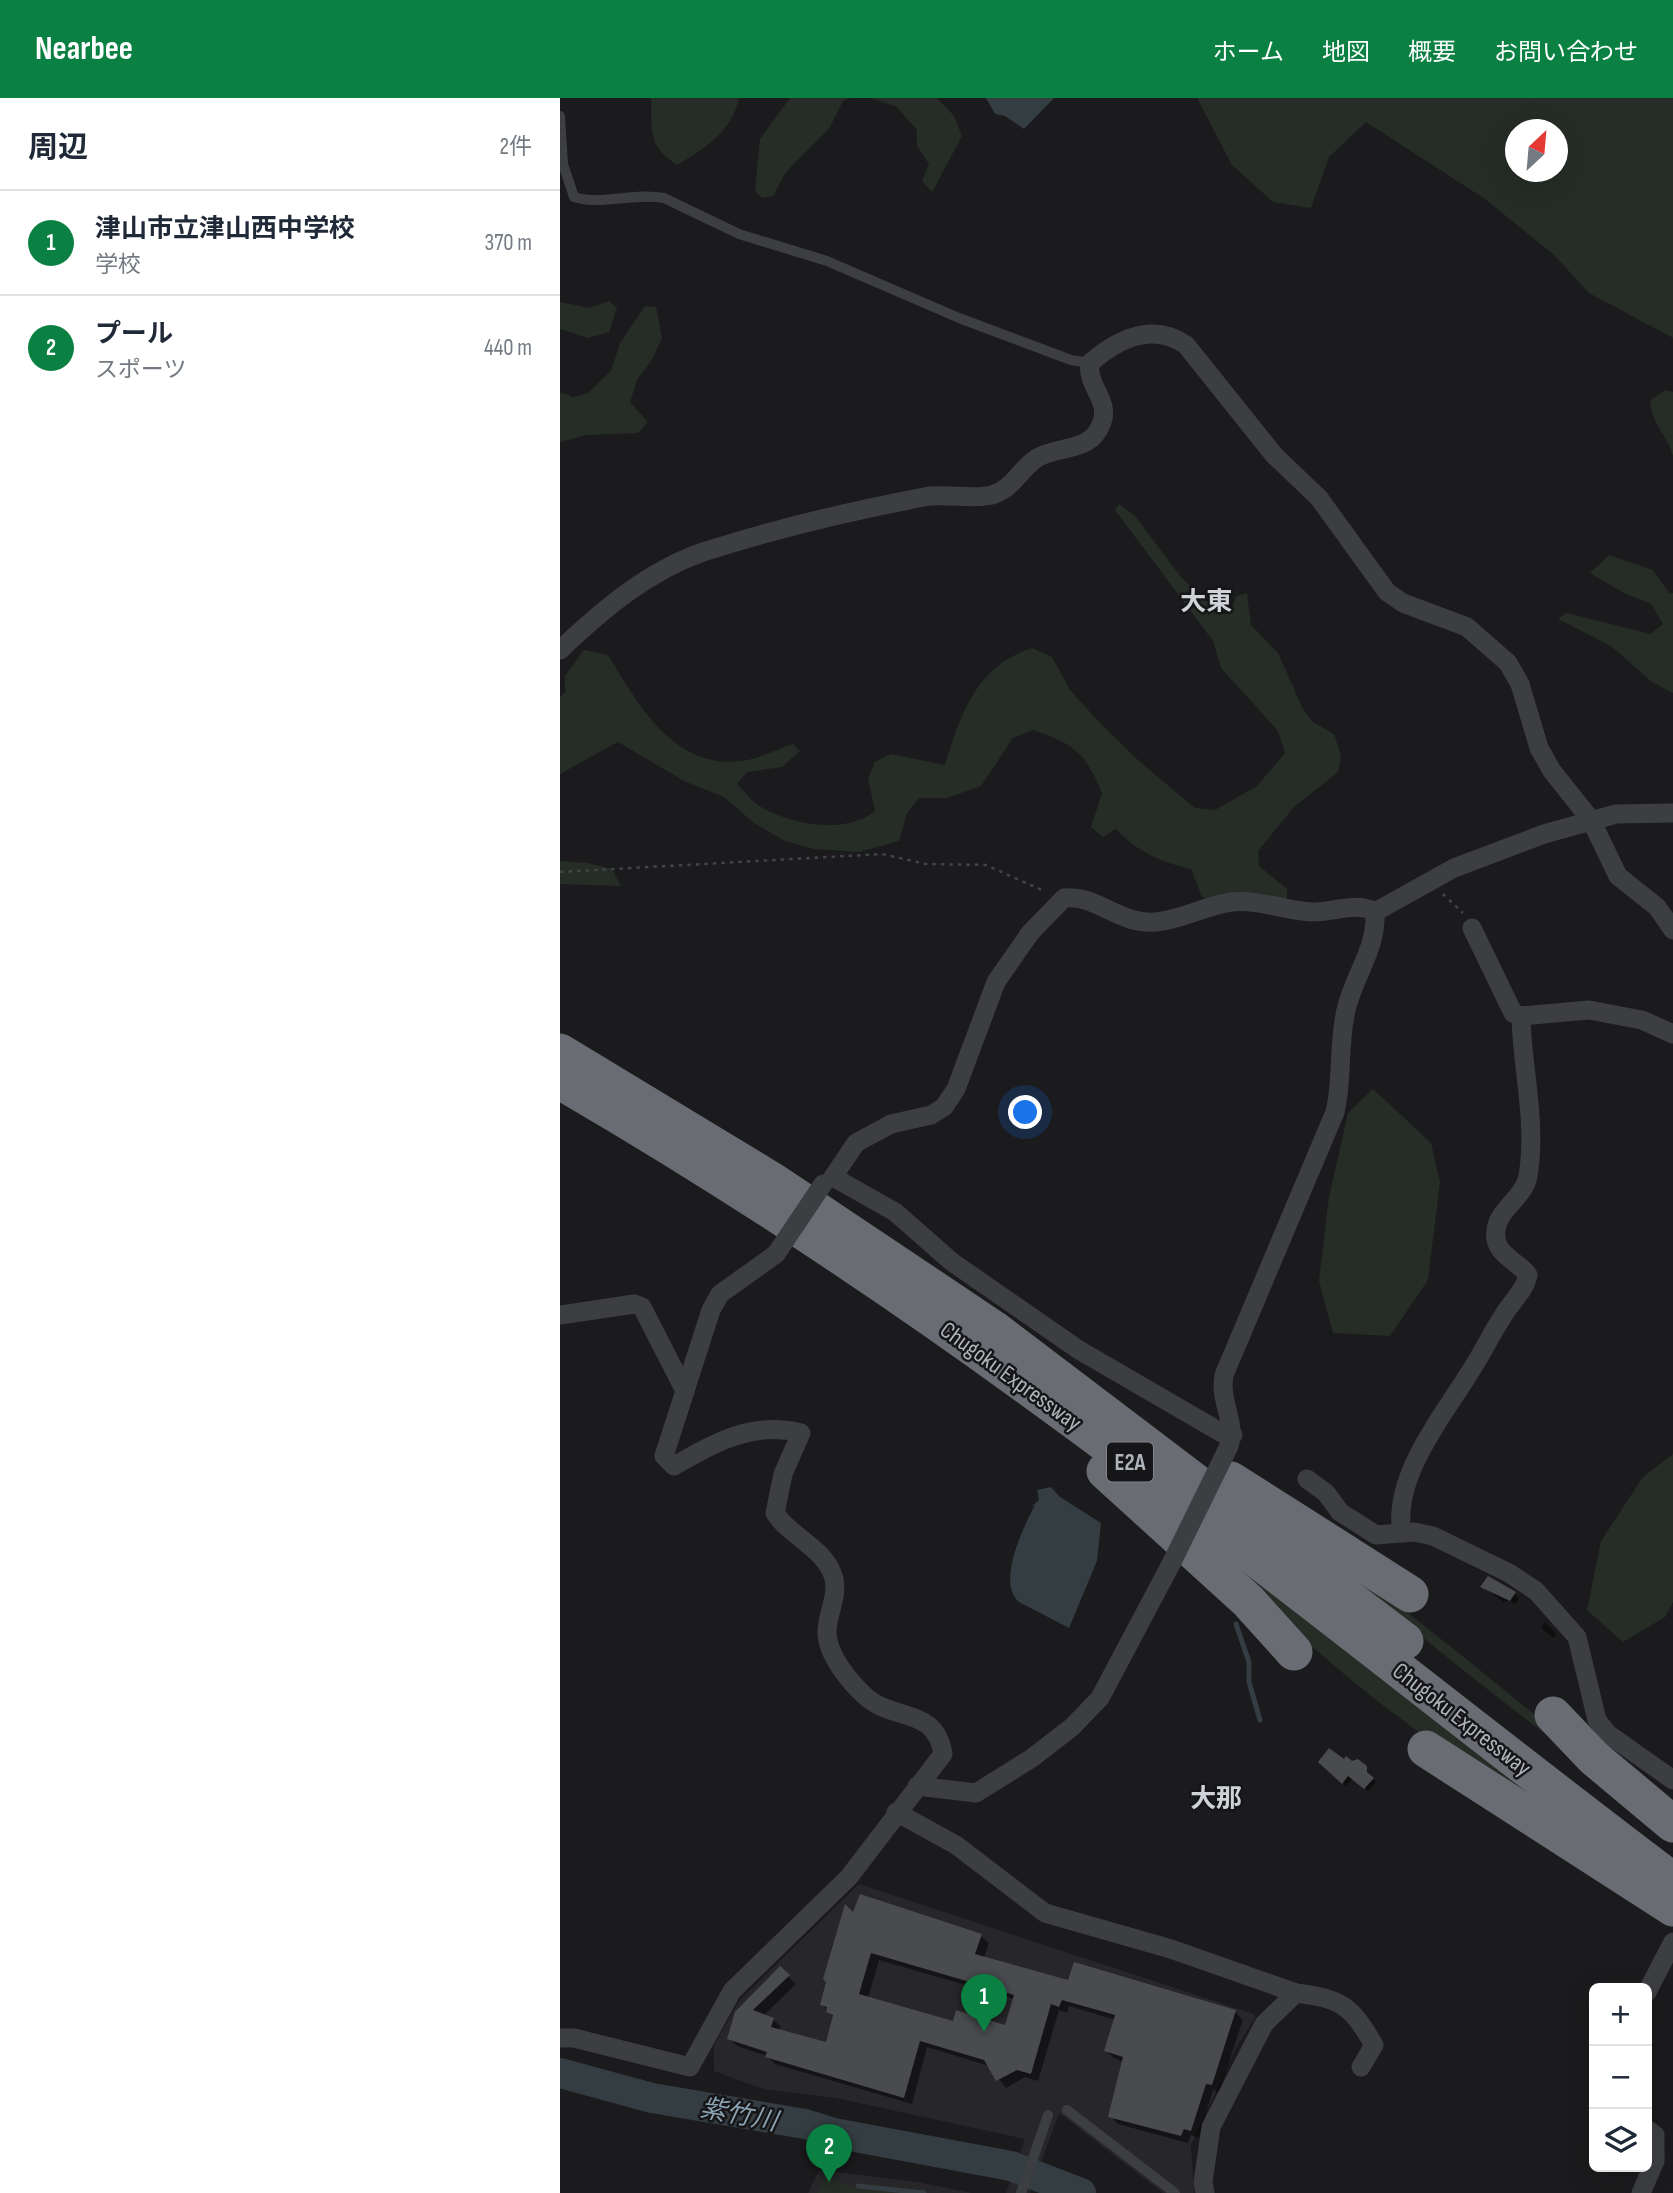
<!DOCTYPE html>
<html lang="ja">
<head>
<meta charset="utf-8">
<style>
  :root { --surface:#fff; --page:#f2f2f3; --text:#1f2937; --muted:#747a83; --line:#e0e1e3; --accent:#0b8043 }
  body { margin:0; font-family:"Sofia Sans Condensed","Noto Sans JP",sans-serif; background:var(--page); color:var(--text) }
  .controls { position:absolute; right:21px; bottom:21px; display:grid; overflow:hidden; border-radius:10px; box-shadow:0 7px 28px #0002 }
  .controls button { width:63px; height:63px; display:grid; place-items:center; padding:0; border:0; border-bottom:2px solid var(--line); background:var(--surface); color:var(--text); font:35px sans-serif }
  .compass { position:absolute; left:945px; top:21px; width:63px; height:63px; border-radius:50%; background:var(--surface); box-shadow:0 7px 28px #0002; rotate:26deg }
  .you { position:absolute; left:466px; top:1015px; width:24px; height:24px; margin:-18px; border:5px solid #fff; border-radius:50%; background:#1a73e8; box-shadow:0 0 0 10px #1a73e833 }
  .badge { display:grid; place-items:center; width:46px; height:46px; border-radius:50%; background:var(--accent); color:#fff; font-size:23px; font-weight:700 }
  .pin { position:absolute; translate:-50% -58px; filter:drop-shadow(0 2px 4px #0008) }
  .pin::after { content:''; position:absolute; top:37px; width:24px; height:21px; background:inherit; clip-path:polygon(0 0,100% 0,50% 100%) }
  .list { margin:0; padding:0; list-style:none }
  h2 { display:flex; justify-content:space-between; align-items:center; height:91px; margin:0; padding:0 28px; font-size:30px }
  h2 small { font-size:23px; font-weight:400; color:var(--muted) }
  .list li { display:grid; grid-template-columns:46px 1fr auto; gap:21px; align-items:center; box-sizing:border-box; height:105px; padding:0 28px; border-top:2px solid var(--line) }
  .list b { display:block; font-size:26px; white-space:nowrap }
  .list p { margin:0; font-size:23px; white-space:nowrap; color:var(--muted) }
  .list em { font-size:23px; font-style:normal; color:var(--muted) }
  .icon { flex:none; width:38px; height:38px; fill:none; stroke:currentColor; stroke-width:2; stroke-linecap:round; stroke-linejoin:round }
  .map { position:relative; flex:none; width:1113px; height:2095px; overflow:hidden }
  header { display:flex; align-items:center; gap:42px; box-sizing:border-box; height:98px; padding:0 35px; background:var(--accent); color:#fff }
  header strong { font-size:33px }
  nav { display:flex; gap:38px; margin-inline-start:auto; font-size:24px }
  main { display:flex }
  aside { flex:1; background:var(--surface) }
  .map>svg:first-child { display:block }
  .built { fill:#27272a }
  .green { fill:#252d26; fill-rule:evenodd }
  .water { fill:#343d42 }
  .shadow { fill:#0007; fill-rule:evenodd }
  .lines { fill:none; stroke-linecap:round; stroke-linejoin:round }
  .stream { stroke:#343d42; stroke-width:5 }
  .river { stroke:#343d42; stroke-width:30 }
  .building { fill:#4a4b4f; fill-rule:evenodd }
  .path { stroke:#424548; stroke-width:2.5; stroke-dasharray:3.5 5; stroke-linecap:butt }
  .service { stroke:#3c3e42; stroke-width:10 }
  .minor { stroke:#3c3e42; stroke-width:19 }
  .motorway { stroke:#696c72; stroke-width:37 }
  .minor-bridge { stroke:#3c3e42; stroke-width:19 }
  .labels { text-anchor:middle; stroke-width:5; stroke-linejoin:round; paint-order:stroke }
  .shield { fill:#161618; stroke:#81858a; stroke-width:2 }
  .shield-label { font-size:23px; font-weight:bold; fill:#afb4bb }
  .street-label { font-size:24px; fill:#afb4bb; stroke:#161618 }
  .neighbourhood-label { font-size:26px; font-weight:bold; fill:#cfd2d7; stroke:#161618 }
  .water-label { font-size:26px; font-style:italic; fill:#8aa2b2; stroke:#161618 }
</style>
</head>
<body>
<header>
<strong>Nearbee</strong>
<nav><a>ホーム</a><a>地図</a><a>概要</a><a>お問い合わせ</a></nav>
</header>
<main>
<aside>
<h2>周辺<small>2件</small></h2>
<ul class="list">
<li><span class="badge">1</span><div><b>津山市立津山西中学校</b><p>学校</p></div><em>370 m</em></li>
<li><span class="badge">2</span><div><b>プール</b><p>スポーツ</p></div><em>440 m</em></li>
</ul>
</aside>
<div class="map">
<svg width="1113" height="2095" viewBox="0 0 1113 2095">
  <rect width="100%" height="100%" fill="#1b1b1d"/>
  <g class="built">
    <path d="M299,1786L694,1916L695,1920L676,1950L631,2047L634,2095H603L499,2015L470,2095H446L465,2041L276,2000L203,1991L154,1973V1947L179,1903Z"/>
    <path d="M259,2072L357,2084L412,2095H248Z"/>
  </g>
  <g class="green">
    <path d="M91,0H179C172,34 145,50 117,67C87,47 92,33 91,0Z"/>
    <path d="M230,0H289L283,3L269,31L226,74L213,98L202,100L195,93L200,41Z"/>
    <path d="M311,0H377L394,18L402,38L372,94L362,83L369,66L357,48V32L337,9Z"/>
    <path d="M637,0H1113V240L1029,195L994,157L925,101L806,24L769,59L751,110L713,104L672,67ZM956,32H998V74H956Z"/>
    <path d="M49,203L57,210L49,234L28,240L0,231V204L29,210Z"/>
    <path d="M85,208L96,209L102,240L92,262L77,282L70,304L88,324L78,335L27,337L0,344V294L13,299L28,295L51,273L60,245Z"/>
    <path d="M1106,292L1113,294V358C1107,335 1092,329 1090,302Z"/>
    <path d="M559,406L575,418L621,479L661,516H670L676,498L687,495L691,527L718,555L743,611L753,624L774,636L781,658L778,674L734,709L698,753L699,768L727,791V802L658,803L642,799L631,771C601,764 577,754 556,731L543,739L531,729L542,695C525,654 514,646 473,632L453,640L421,688L387,700H359L347,715L339,743L299,754L254,751L225,743L194,725L164,699L124,683L58,644L0,676V599L5,594V578L24,552L48,557C78,606 114,672 182,663C199,661 217,651 233,646L240,653L222,669L187,674L177,686C184,693 192,704 201,709C232,727 285,737 315,713L308,680L315,664L331,656L385,667C401,615 416,568 472,550L492,559L510,592L539,624L580,664L635,710L655,712L697,688L725,655L718,633L661,570L653,543L555,412Z"/>
    <path d="M1049,457L1093,472L1110,496L1113,495V595L1092,584L1051,548L998,521L1006,515L1090,536L1103,526L1091,506L1064,495L1030,475Z"/>
    <path d="M0,763L28,765L52,771L61,788L0,786Z"/>
    <path d="M813,991L871,1045L880,1084L868,1182L830,1238L773,1235L759,1183L769,1099L788,1015Z"/>
    <path d="M1113,1356V1504L1105,1519L1063,1544L1027,1512L1041,1443L1083,1379Z"/>
    <path d="M586,1394L1063,1760C1001,1722 936,1687 876,1646C771,1574 679,1482 586,1394Z"/>
    <path d="M736,1432C852,1514 961,1605 1070,1696C953,1617 844,1525 736,1432Z"/>
    <path d="M265,2079L287,2088L344,2095H257Z"/>
  </g>
  <g class="water">
    <path d="M426,0H494L464,31L445,18L435,16Z"/>
    <path d="M491,1389L500,1399L541,1425L537,1463L509,1530L459,1504C436,1484 464,1428 475,1407L472,1408L479,1402L477,1392Z"/>
  </g>
  <g class="shadow">
    <path d="M923,1489L955,1496L959,1500L955,1506L949,1502L944,1504Z"/>
    <path d="M985,1524L996,1536L994,1540L981,1530Z"/>
    <path d="M784,1663L802,1667L816,1684L808,1693L793,1680L786,1688L760,1664Z"/>
    <path d="M293,1817L421,1838L429,1845L424,1860L509,1885L675,1914L683,1922L659,1994L653,1992L639,2040L631,2037L628,2045L558,2026L550,2018L564,1964L554,1960L546,1953L556,1922L509,1908L507,1915L499,1912L478,1983L465,1979L446,1990L429,1968L367,1949L352,2006L215,1966L207,1958L177,1948L169,1940L220,1870L236,1886L203,1918L213,1921L221,1929L219,1933L267,1947L274,1920L262,1906ZM319,1862L454,1901L446,1929L394,1925L308,1900Z"/>
  </g>
  <g class="lines">
    <g class="stream">
      <path d="M676,1526L689,1564V1584L700,1622"/>
      <path d="M298,2088L364,2095"/>
    </g>
    <path class="river" d="M0,1975L92,2000L245,2026L274,2035L451,2068L521,2095"/>
  </g>
  <g class="building">
    <path d="M928,1478L956,1494L950,1503L920,1489Z"/>
    <path d="M769,1650L784,1661L786,1658L792,1663L798,1661L807,1668V1674L814,1680L804,1691L788,1678L782,1686L758,1664Z"/>
    <path d="M300,1796L422,1836L415,1856L508,1882L514,1864L676,1912L652,1987L646,1986L631,2033L624,2031L621,2038L548,2019L563,1959L544,1953L555,1917L502,1902L499,1909L491,1906L471,1976L457,1972L436,1983L424,1962L360,1943L344,2000L205,1959L207,1954L167,1941L175,1914L220,1868L230,1877L193,1912L214,1920L211,1929L266,1944L273,1917L266,1914L267,1909L260,1907L266,1884L263,1881L285,1806L293,1814ZM311,1855L454,1897L445,1927L396,1912L393,1923L299,1896Z"/>
  </g>
  <g class="lines">
    <g class="path">
      <path d="M0,774L322,756L366,766L426,767L484,793"/>
      <path d="M883,796L903,815"/>
    </g>
    <g class="service">
      <path d="M0,18L3,66L14,99C43,108 74,94 104,100L179,136L267,163L399,220L511,262L530,265"/>
      <path d="M507,2012L615,2095"/>
      <path d="M461,2095L488,2017"/>
    </g>
    <g class="minor">
      <path d="M0,552C42,512 88,473 143,454C214,431 291,413 364,399C387,395 410,402 432,397C453,391 460,371 477,360C500,346 531,356 542,324C550,302 526,287 530,265C559,240 592,224 626,247L714,357L759,400L827,494L843,505L907,529L948,565L960,586L979,650L992,673L1031,722L1058,778L1097,809L1113,832"/>
      <path d="M815,814L894,770L984,736L1056,716L1113,715"/>
      <path d="M912,830L953,915L961,918L1029,912L1082,922L1113,936"/>
      <path d="M0,1217L74,1206L82,1209L125,1293"/>
      <path d="M673,1337L662,1335L519,1252L392,1164L335,1114L273,1079L296,1045L331,1026L371,1017L384,1009L396,991L436,884L470,835L504,800C536,796 559,827 595,824C622,822 646,807 672,804C699,801 726,813 752,814C773,815 795,803 815,814"/>
      <path d="M669,1348C677,1324 659,1305 664,1277L775,1014C783,981 778,946 786,912C794,877 817,851 815,814"/>
      <path d="M747,1381L766,1395L780,1414L816,1437L854,1434L873,1438L949,1475L976,1493L1017,1539L1037,1622L1048,1636L1113,1682"/>
      <path d="M842,1435C832,1379 883,1318 910,1274C922,1256 931,1236 943,1218C951,1204 965,1193 968,1177C957,1162 932,1156 936,1132C938,1111 964,1100 968,1078C977,1024 962,971 961,918"/>
      <path d="M357,1688L416,1695L472,1660L512,1629L540,1600L612,1464"/>
      <path d="M336,1714L396,1747L485,1815L611,1851L736,1895"/>
      <path d="M1087,1894L1113,1844"/>
      <path d="M0,1940H14L130,1969L172,1893L289,1779L383,1656C375,1607 333,1625 304,1597C288,1582 267,1556 267,1534C267,1516 278,1499 274,1481C267,1451 230,1439 215,1415L223,1376L241,1335C193,1323 155,1344 114,1368L104,1358L151,1212L160,1196L216,1156"/>
      <path d="M645,2095L643,2084L651,2029L704,1926L736,1895C783,1901 791,1908 814,1947L801,1969"/>
      <path d="M1081,2095L1095,2063V2037L1087,2031"/>
    </g>
    <g class="motorway">
      <path d="M0,954L216,1085L434,1231L845,1543"/>
      <path d="M0,983C179,1087 351,1202 517,1325C719,1474 913,1632 1113,1783"/>
      <path d="M545,1373L688,1503L734,1554"/>
      <path d="M671,1382L850,1496"/>
      <path d="M993,1617L1034,1660L1113,1726"/>
      <path d="M866,1651L1113,1810"/>
    </g>
    <g class="minor-bridge">
      <path d="M216,1156L263,1086"/>
      <path d="M612,1464L669,1348"/>
    </g>
  </g>
  <g class="labels">
    <rect class="shield" x="547" y="1344.5" width="46" height="39" rx="5"/>
    <g class="shield-label">
      <text x="570" y="1372">E2A</text>
    </g>
    <g class="street-label">
      <text transform="translate(451 1278) rotate(36)" y="8">Chugoku Expressway</text>
      <text transform="translate(902 1621) rotate(38)" y="8">Chugoku Expressway</text>
    </g>
    <g class="neighbourhood-label">
      <text x="646" y="512">大東</text>
      <text x="656" y="1709">大那</text>
    </g>
    <g class="water-label">
      <text transform="translate(179 2016) rotate(11)" y="9">紫竹川</text>
    </g>
  </g>
</svg>
<div class="controls">
<button>+</button>
<button>−</button>
<button><svg class="icon" aria-label="layers" viewBox="0 0 24 24"><path d="M12 4l9 5-9 5-9-5zM3 14l9 5 9-5"/></svg></button>
</div>
<svg class="compass" viewBox="-18 -18 36 36"><path d="M0-13l5 13h-10z" fill="#e53935"/><path d="M0 13l5-13h-10z" fill="#747a83"/></svg>
<div class="you"></div>
<div class="pin badge" style="left:424px;top:1934px">1</div>
<div class="pin badge" style="left:269px;top:2084px">2</div>
</div>
</main>
</body>
</html>
